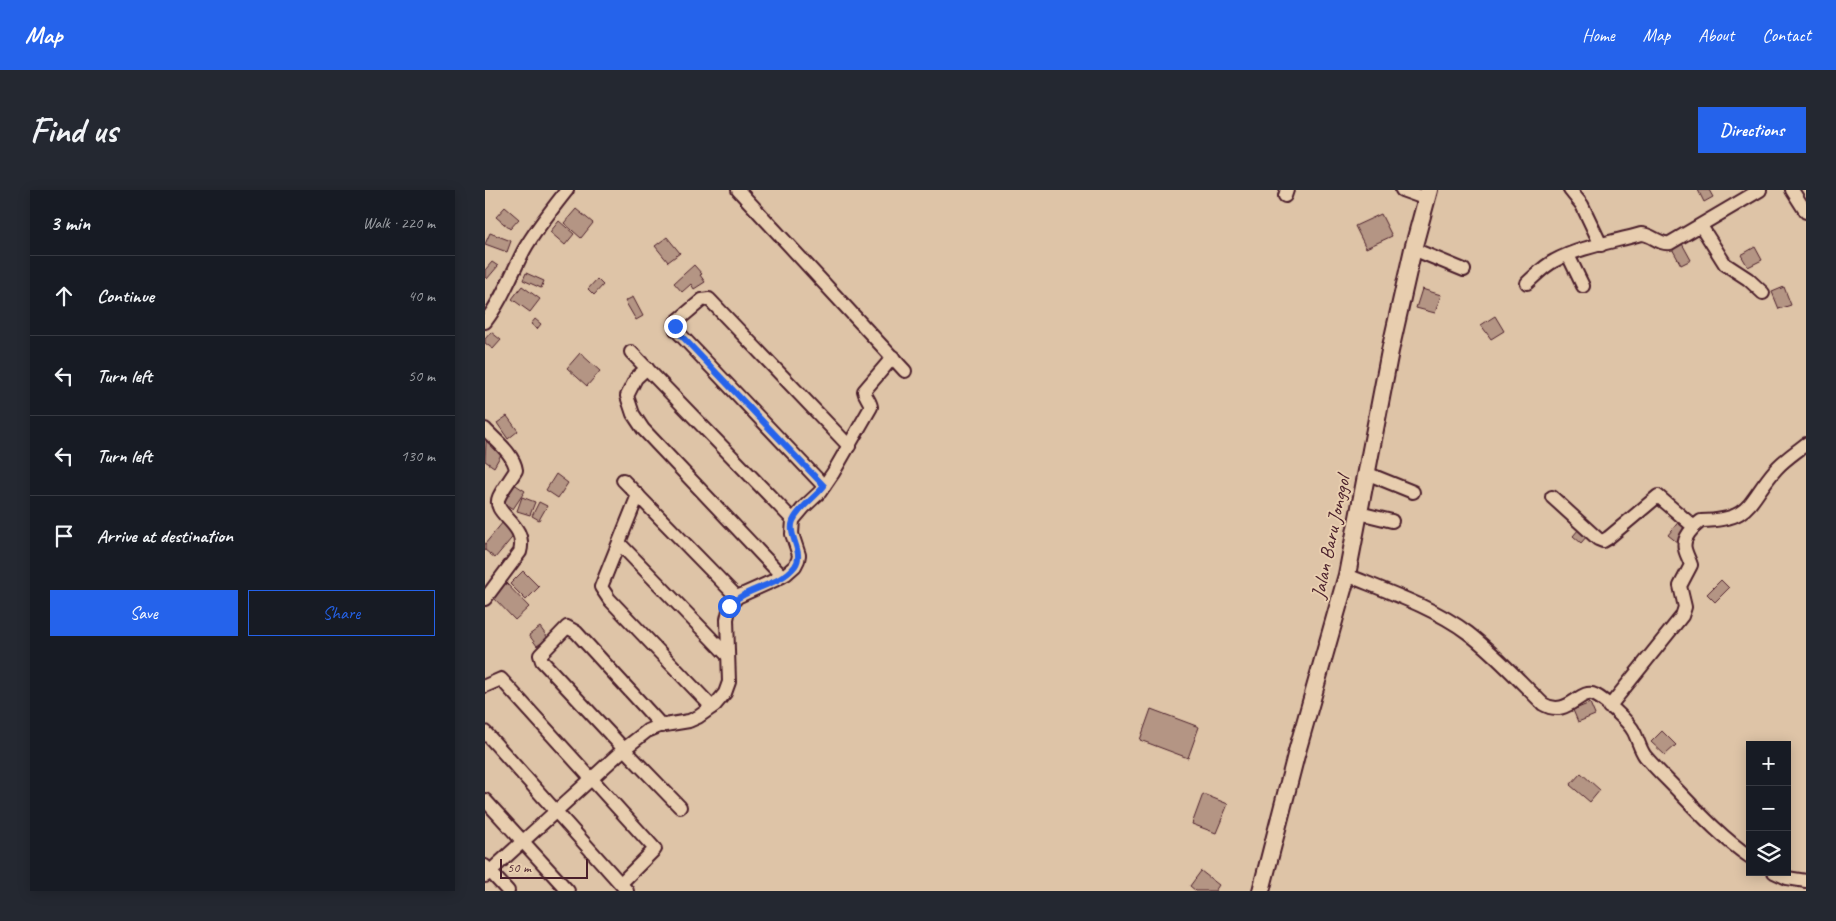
<!DOCTYPE html>
<html lang="en">
<head>
<meta charset="utf-8">
<style>
  :root { --surface:#171b24; --page:#242831; --text:#f1f3f6; --muted:#9ea1a6; --line:#363941; --accent:#2563eb }
  body { margin:0; font-family:Caveat,sans-serif; background:var(--page); color:var(--text) }
  .controls { position:absolute; right:15px; bottom:15px; display:grid; overflow:hidden; border-radius:0px; box-shadow:0 2px 12px #0003 }
  .controls button { width:45px; height:45px; display:grid; place-items:center; padding:0; border:0; border-bottom:1px solid var(--line); background:var(--surface); color:var(--text); font:25px sans-serif }
  .scale { position:absolute; left:15px; bottom:12px; width:88px; box-sizing:border-box; padding-left:5px; border:2px solid #4a1f2b; border-top:0; font-size:14px; line-height:18px; white-space:nowrap; color:#4a1f2b; -webkit-text-stroke:4px #e8ceaf; paint-order:stroke }
  .stop { position:absolute; width:15px; height:15px; margin:-11px; border:4px solid #2563eb; border-radius:50%; background:#fff }
  .stop.end { background:#2563eb; border-color:#fff; box-shadow:0 1px 5px #0008 }
  .list { margin:0; padding:0; list-style:none }
  h2 { display:flex; justify-content:space-between; align-items:center; height:65px; margin:0; padding:0 20px; font-size:21px }
  h2 small { font-size:16px; font-weight:400; color:var(--muted) }
  .list li { display:grid; grid-template-columns:32px 1fr auto; gap:15px; align-items:center; box-sizing:border-box; height:80px; padding:0 20px; border-top:1px solid var(--line) }
  .list b { display:block; font-size:19px; white-space:nowrap }
  .list em { font-size:16px; font-style:normal; color:var(--muted) }
  .actions { display:flex; gap:10px; padding:15px 20px }
  .actions a { flex:1; padding:11px 0; border:1px solid var(--accent); border-radius:0px; text-align:center; font-size:18px; color:var(--accent) }
  .actions .main { background:var(--accent); color:#fff }
  .icon { flex:none; width:28px; height:28px; fill:none; stroke:currentColor; stroke-width:2; stroke-linecap:round; stroke-linejoin:round }
  .map { position:relative; flex:none; width:1321px; height:701px; overflow:hidden; border-radius:0px }
  header { display:flex; align-items:center; gap:30px; box-sizing:border-box; height:70px; padding:0 25px; background:var(--accent); color:#fff }
  header strong { font-size:24px }
  nav { display:flex; gap:28px; margin-inline-start:auto; font-size:18px }
  .intro { display:flex; align-items:center; justify-content:space-between; box-sizing:border-box; height:120px; padding:0 30px }
  h1 { margin:0; font-size:35px }
  .button { padding:12px 22px; border-radius:0px; background:var(--accent); color:#fff; font-size:18px; font-weight:700 }
  main { display:flex; gap:30px; padding:0 30px }
  aside { flex:1; background:var(--surface); border-radius:0px; box-shadow:0 2px 12px #0003 }
  .map>svg:first-child { display:block }
  .building { fill:#b49584; stroke:#4a1f2b }
  .lines { fill:none; stroke-linecap:round; stroke-linejoin:round }
  .minor-casing { stroke:#4a1f2b; stroke-width:16 }
  .major-casing { stroke:#4a1f2b; stroke-width:20 }
  .minor { stroke:#e8ceaf; stroke-width:12 }
  .major { stroke:#e8ceaf; stroke-width:16 }
  .route { stroke:#2563eb; stroke-width:6 }
  .labels { text-anchor:middle; stroke-width:4; stroke-linejoin:round; paint-order:stroke }
  .street-label { font-size:20px; fill:#4a1f2b; stroke:#e8ceaf }
</style>
</head>
<body>
<header>
<strong>Map</strong>
<nav><a>Home</a><a>Map</a><a>About</a><a>Contact</a></nav>
</header>
<div class="intro"><h1>Find us</h1><a class="button">Directions</a></div>
<main>
<aside>
<h2>3 min<small>Walk · 220 m</small></h2>
<ul class="list">
<li><svg class="icon" aria-label="ahead" viewBox="0 0 24 24"><path d="M12 20V5M6 11l6-6 6 6"/></svg><div><b>Continue</b></div><em>40 m</em></li>
<li><svg class="icon" aria-label="left" viewBox="0 0 24 24"><path d="M17 20v-9H6M10 6l-5 5 5 5"/></svg><div><b>Turn left</b></div><em>50 m</em></li>
<li><svg class="icon" aria-label="left" viewBox="0 0 24 24"><path d="M17 20v-9H6M10 6l-5 5 5 5"/></svg><div><b>Turn left</b></div><em>130 m</em></li>
<li><svg class="icon" aria-label="arrive" viewBox="0 0 24 24"><path d="M6 21V4h12l-3 4 3 4H6"/></svg><div><b>Arrive at destination</b></div></li>
</ul>
<div class="actions"><a class="main">Save</a><a>Share</a></div>
</aside>
<div class="map">
<svg width="1321" height="701" viewBox="0 0 1321 701">
  <rect width="100%" height="100%" fill="#dec4a7"/>
  <filter id="ink" filterUnits="userSpaceOnUse"><feTurbulence type="fractalNoise" baseFrequency=".02" numOctaves="2"/><feDisplacementMap in="SourceGraphic" scale="10" xChannelSelector="R" yChannelSelector="G"/><feConvolveMatrix kernelMatrix="1 2 1 2 8 2 1 2 1" color-interpolation-filters="sRGB"/></filter>
  <g filter="url(#ink)">
    <g class="building">
      <path d="M1213,0H1224L1228,7L1219,12Z"/>
      <path d="M20,17L34,29L25,39L11,27Z"/>
      <path d="M91,19L108,33L96,48L79,33Z"/>
      <path d="M896,24L907,46L881,58L870,36Z"/>
      <path d="M74,31L89,44L80,55L65,42Z"/>
      <path d="M5,43L26,51L22,62L0,54Z"/>
      <path d="M182,47L195,63L183,72L170,56Z"/>
      <path d="M1195,50L1206,70L1196,75L1185,55Z"/>
      <path d="M1270,57L1277,70L1263,77L1256,65Z"/>
      <path d="M7,72L13,76L2,89L0,87V80Z"/>
      <path d="M209,75L217,84L215,85L220,92L209,99L206,94L197,102L189,93Z"/>
      <path d="M41,83L59,91L56,98L38,90Z"/>
      <path d="M112,89L118,95L109,105L103,99Z"/>
      <path d="M37,96L55,109L45,122L27,109Z"/>
      <path d="M1299,97L1306,115L1294,119L1287,102Z"/>
      <path d="M937,99L956,105L950,123L931,118Z"/>
      <path d="M148,107L158,126L151,130L140,111Z"/>
      <path d="M1010,126L1019,141L1006,149L996,135Z"/>
      <path d="M50,129L56,134L52,139L46,134Z"/>
      <path d="M6,142L16,150L8,159L0,153V149Z"/>
      <path d="M95,163L115,181L102,196L82,178Z"/>
      <path d="M22,226L33,241L23,249L12,233Z"/>
      <path d="M1,251L18,261L9,277L0,271Z"/>
      <path d="M71,284L83,293L73,308L61,300Z"/>
      <path d="M26,292L40,301L28,319L14,310Z"/>
      <path d="M37,307L50,312L45,325L32,321Z"/>
      <path d="M54,312L62,316L54,330L47,326Z"/>
      <path d="M1195,330L1205,338L1193,353L1183,345Z"/>
      <path d="M18,332L31,343L10,368L0,360V354Z"/>
      <path d="M1094,339L1102,346L1096,353L1088,346Z"/>
      <path d="M38,381L54,397L41,410L25,394Z"/>
      <path d="M1236,390L1244,398L1230,412L1222,404Z"/>
      <path d="M21,393L44,417L30,430L7,406Z"/>
      <path d="M55,437L63,448L52,456L44,445Z"/>
      <path d="M1105,513L1110,525L1093,532L1088,520Z"/>
      <path d="M666,519L714,537L703,568L655,550Z"/>
      <path d="M1177,541L1191,555L1180,565L1166,552Z"/>
      <path d="M1096,583L1115,600L1105,612L1085,595Z"/>
      <path d="M718,604L743,614L731,643L707,634Z"/>
      <path d="M716,681L734,695L730,701H711L705,696Z"/>
    </g>
    <g class="lines">
      <g class="minor-casing">
        <g id="minor">
          <path d="M253,0L420,181"/>
          <path d="M917,0L942,9"/>
          <path d="M1085,0L1097,15L1116,55"/>
          <path d="M1307,0L1321,22"/>
          <path d="M800,6L802,0"/>
          <path d="M1216,36L1240,74L1263,89L1278,103"/>
          <path d="M928,59L979,80"/>
          <path d="M1083,65L1098,96"/>
          <path d="M1042,93C1051,85 1059,76 1069,71C1095,57 1128,52 1156,44C1167,44 1174,55 1185,53L1275,0"/>
          <path d="M0,132C17,110 26,85 39,60C51,39 67,19 82,0"/>
          <path d="M146,162L308,330"/>
          <path d="M162,178L151,188L142,206L148,224L158,239L297,386"/>
          <path d="M0,239C10,250 29,264 31,280C26,289 18,298 14,307C6,325 43,333 35,362L0,409"/>
          <path d="M881,283L928,302"/>
          <path d="M138,290L252,407"/>
          <path d="M339,296L191,140L190,136L191,132L217,110L224,109L364,256"/>
          <path d="M153,305L116,397L124,409L227,517"/>
          <path d="M1067,307L1113,349L1118,351L1123,348L1173,306L1209,337"/>
          <path d="M874,323L907,331"/>
          <path d="M134,353L243,466"/>
          <path d="M862,385C901,401 950,418 983,443C1010,464 1034,490 1058,514C1083,529 1095,497 1110,505C1120,510 1144,532 1149,542C1153,550 1155,559 1160,566C1172,580 1185,592 1197,605C1218,627 1240,650 1265,667"/>
          <path d="M0,496L16,489L170,659L136,693"/>
          <path d="M1124,517L1197,426L1200,417L1195,396L1206,375C1204,369 1201,364 1200,359C1197,348 1208,337 1216,331C1268,330 1262,312 1291,279C1300,269 1311,262 1321,254"/>
          <path d="M177,536L91,442L82,437L55,465L57,471L139,559L195,617"/>
          <path d="M0,542L142,701"/>
          <path d="M0,610L83,701"/>
          <path d="M0,676L23,701"/>
          <path d="M1289,682L1302,688L1321,691"/>
          <path d="M0,686L139,559L162,541L174,536L204,531L213,527L230,515L240,503L244,492L242,429L245,416L252,407L290,390L301,384L310,376L313,370L314,365L307,344L308,330L319,317L335,302L348,283L386,217C385,210 380,207 379,201L408,167"/>
        </g>
      </g>
      <g class="major-casing">
        <path id="major" d="M776,701L811,565L862,385L905,161L928,59L944,0"/>
      </g>
      <use href="#minor" class="minor"/>
      <use href="#major" class="major"/>
    </g>
  </g>
  <g class="lines" filter="url(#ink)">
    <path class="route" d="M190,136L191,140L339,296C330,308 314,317 308,331C302,346 320,362 310,376C294,397 262,396 244,416"/>
  </g>
  <g class="labels">
    <g class="street-label">
      <text transform="translate(845 347) rotate(-78)" y="7">Jalan Baru Jonggol</text>
    </g>
  </g>
</svg>
<div class="controls">
<button>+</button>
<button>−</button>
<button><svg class="icon" aria-label="layers" viewBox="0 0 24 24"><path d="M12 4l9 5-9 5-9-5zM3 14l9 5 9-5"/></svg></button>
</div>
<div class="scale">50 m</div>
<div class="stop" style="left:244px;top:416px"></div>
<div class="stop end" style="left:190px;top:136px"></div>
</div>
</main>
</body>
</html>
